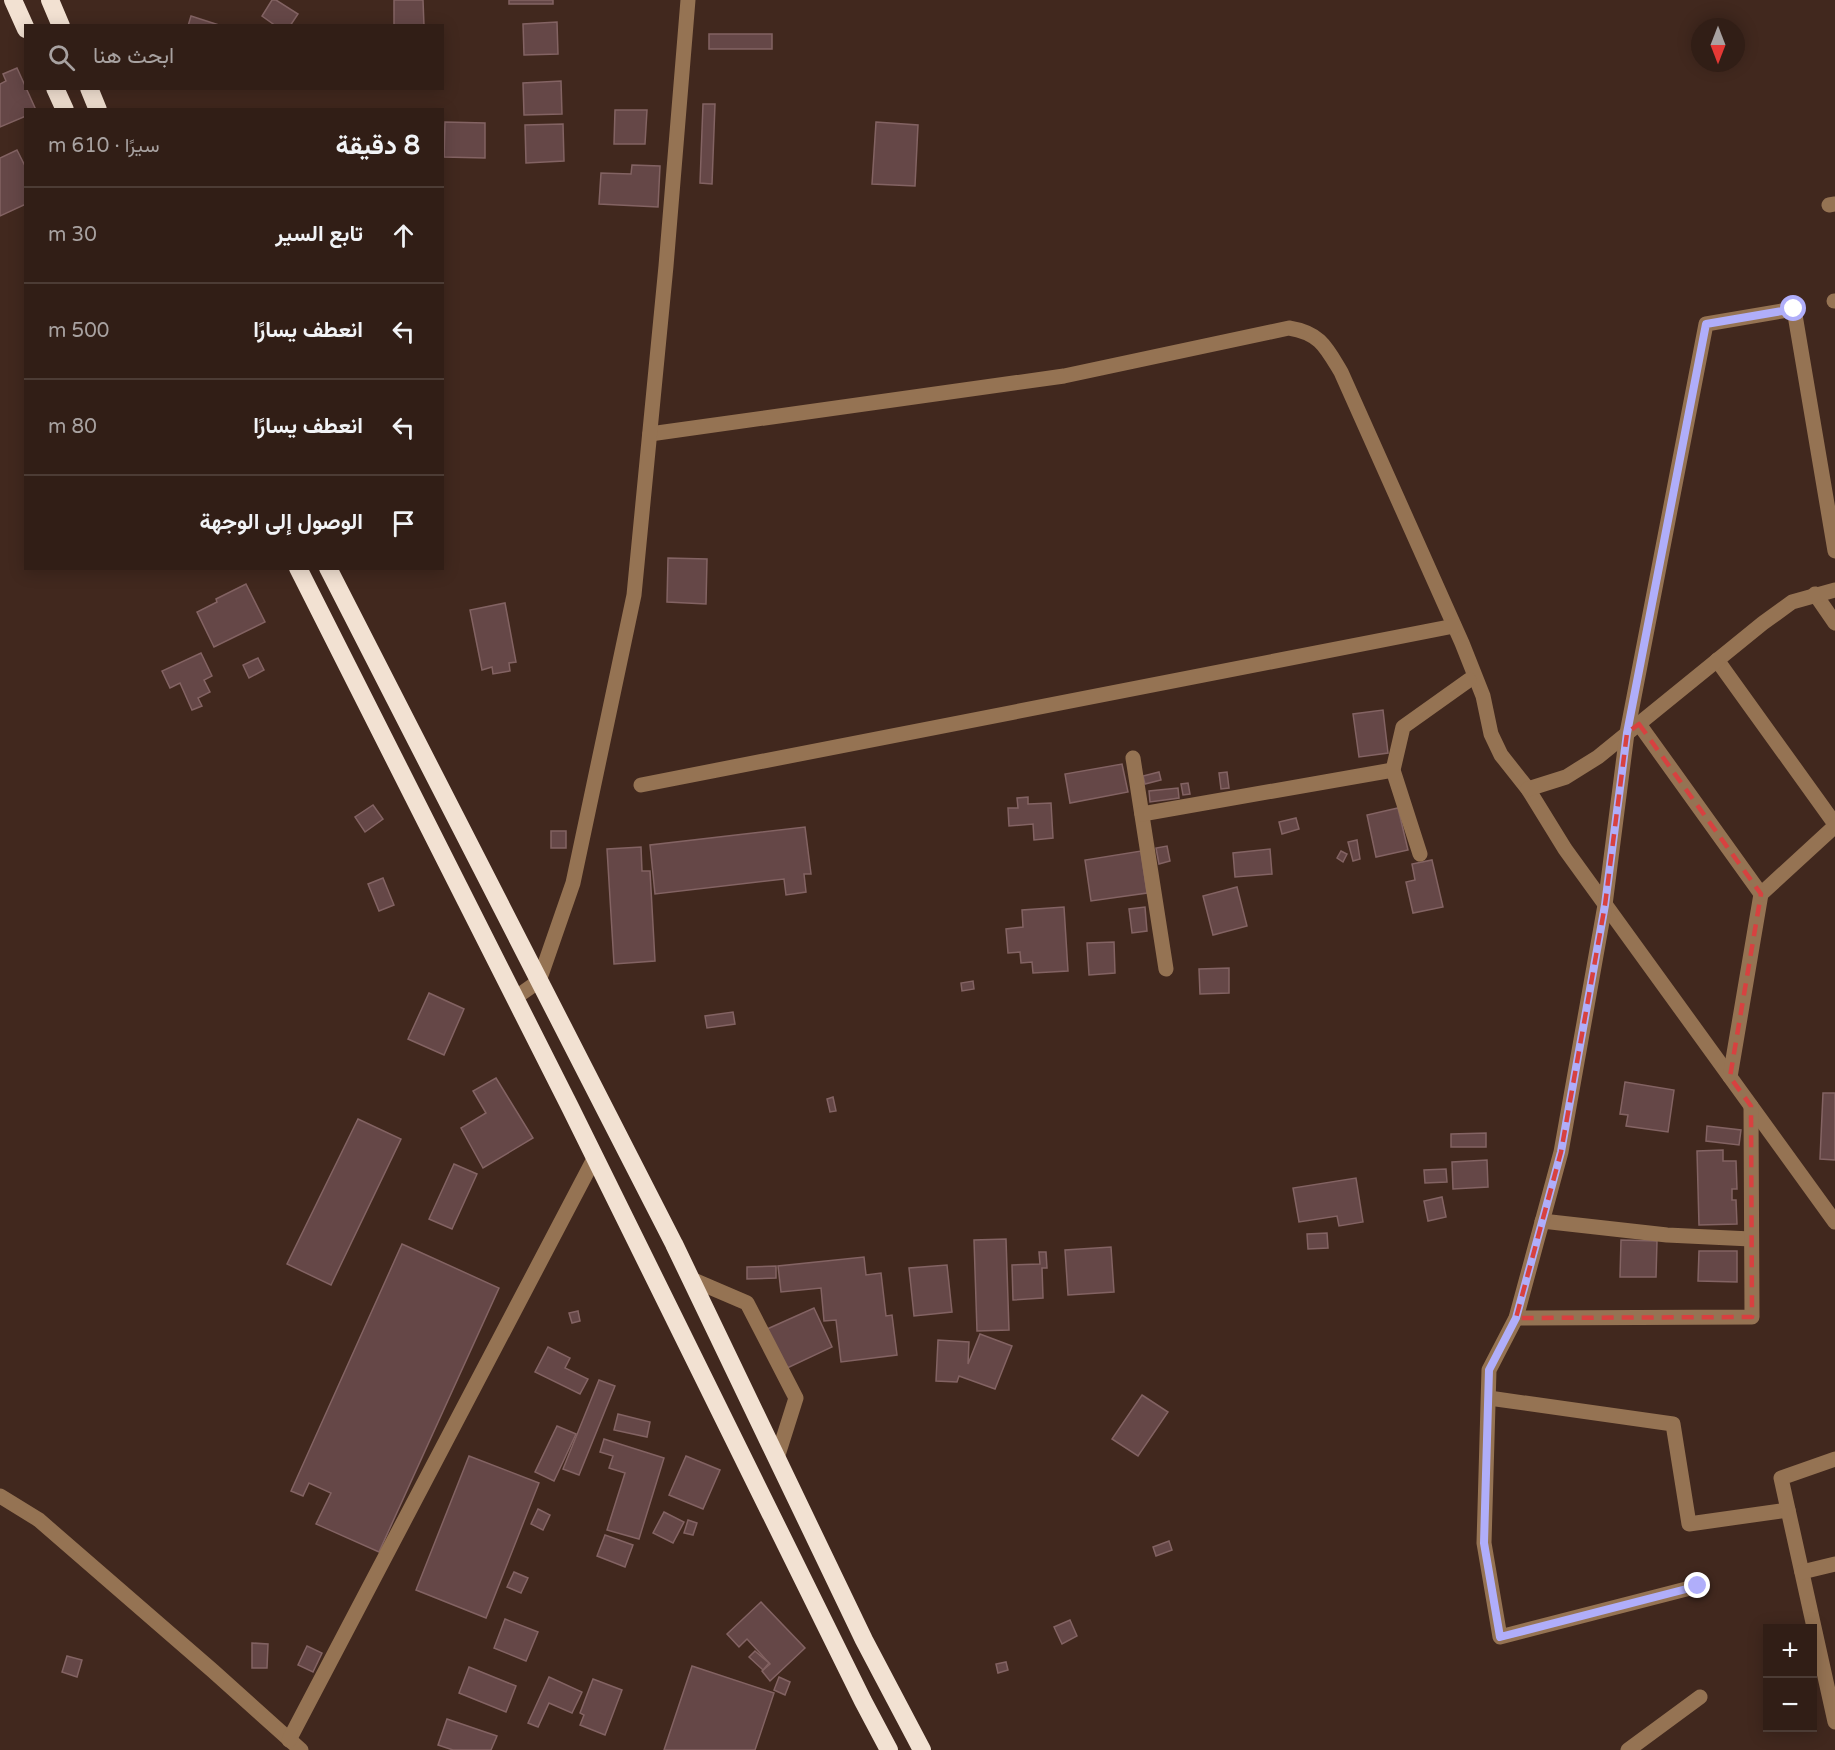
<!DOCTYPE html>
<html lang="ar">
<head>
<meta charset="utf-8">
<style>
  :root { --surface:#311e16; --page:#3d2b23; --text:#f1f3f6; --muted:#a8a2a1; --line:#4c3c35 }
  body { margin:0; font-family:"Varela Round",Vazirmatn,sans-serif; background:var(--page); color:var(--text); direction:rtl }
  .controls { position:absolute; right:18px; bottom:18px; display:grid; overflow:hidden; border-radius:0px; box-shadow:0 3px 15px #0003 }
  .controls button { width:54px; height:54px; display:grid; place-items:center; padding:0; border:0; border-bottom:2px solid var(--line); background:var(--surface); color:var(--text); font:30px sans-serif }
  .compass { position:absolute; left:1691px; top:18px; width:54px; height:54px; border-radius:50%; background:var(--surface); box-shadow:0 3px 15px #0003; rotate:180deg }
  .stop { position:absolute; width:18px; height:18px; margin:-14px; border:4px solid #b0aefa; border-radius:50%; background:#fff }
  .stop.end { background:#b0aefa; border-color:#fff; box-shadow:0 2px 6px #0008 }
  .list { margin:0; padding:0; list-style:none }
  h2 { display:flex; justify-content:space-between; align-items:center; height:78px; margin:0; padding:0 24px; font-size:26px }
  h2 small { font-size:20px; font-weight:400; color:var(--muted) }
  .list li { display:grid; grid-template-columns:39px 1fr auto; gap:18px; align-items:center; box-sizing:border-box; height:96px; padding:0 24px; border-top:2px solid var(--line) }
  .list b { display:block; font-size:22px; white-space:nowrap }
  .list em { font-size:20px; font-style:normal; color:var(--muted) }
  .icon { flex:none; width:33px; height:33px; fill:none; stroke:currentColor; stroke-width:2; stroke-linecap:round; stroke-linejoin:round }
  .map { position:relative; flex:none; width:1835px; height:1750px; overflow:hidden; direction:ltr }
  .search { position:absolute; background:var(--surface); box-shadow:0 3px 15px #0003; left:24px; top:24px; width:420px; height:66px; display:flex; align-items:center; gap:15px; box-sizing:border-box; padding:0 21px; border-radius:0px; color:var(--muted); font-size:22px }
  .panel { position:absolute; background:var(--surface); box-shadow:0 3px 15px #0003; left:24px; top:108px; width:420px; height:462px; border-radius:0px; direction:rtl }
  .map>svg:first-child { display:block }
  .building { fill:#654747; stroke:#836363; stroke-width:1.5 }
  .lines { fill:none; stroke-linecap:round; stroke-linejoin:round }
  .minor { stroke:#957353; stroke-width:15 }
  .highway { stroke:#f2e1d2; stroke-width:18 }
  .route { stroke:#b0aefa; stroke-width:8 }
  .marked { fill:none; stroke:#d74140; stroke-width:4.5; stroke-dasharray:12 8; stroke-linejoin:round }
</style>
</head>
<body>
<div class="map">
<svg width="1835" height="1750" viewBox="0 0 1835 1750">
  <rect width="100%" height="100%" fill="#41281e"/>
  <g class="building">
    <path d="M272,0H276L298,14L290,26H276L262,16Z"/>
    <path d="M394,0H423L424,26H394Z"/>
    <rect x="509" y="0" width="44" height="4"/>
    <path d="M191,16L222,26H188Z"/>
    <path d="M557,22L558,54L524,55L523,24Z"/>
    <rect x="709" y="34" width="63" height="15"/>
    <path d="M17,68L36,110H26V116L0,127V84L6,81L3,74Z"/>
    <path d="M561,81L562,114L524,115L523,83Z"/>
    <path d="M703,104H715L712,184L700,183Z"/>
    <path d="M615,110H647L645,144H614Z"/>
    <path d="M445,122L485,123V158L444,157Z"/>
    <path d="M876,122L918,125L915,186L872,184Z"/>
    <path d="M563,124L564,161L526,163L525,125Z"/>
    <path d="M17,150L26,168V204L0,216V158Z"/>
    <path d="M632,165L660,166L658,207L599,204L601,173L631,174Z"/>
    <path d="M668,558L707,559L706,604L667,602Z"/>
    <path d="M246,584L265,622L214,647L197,612L217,602L216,599Z"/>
    <path d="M505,603L516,662L509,663L510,671L493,674L492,667L482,670L470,610Z"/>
    <path d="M201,653L212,676L204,680L210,692L198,698L202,706L192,710L180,683L170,688L162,671Z"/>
    <path d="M258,658L264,670L249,678L243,665Z"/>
    <path d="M1383,710L1388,753L1359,757L1353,714Z"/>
    <path d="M1122,764L1128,792L1070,803L1065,774Z"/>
    <path d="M1159,772L1161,780L1145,784L1143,776Z"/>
    <path d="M1227,772L1229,788L1221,789L1219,773Z"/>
    <path d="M1188,783L1190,794L1183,795L1181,784Z"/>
    <path d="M1178,788L1179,798L1150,802L1149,791Z"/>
    <path d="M1028,797V804L1051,803L1053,838L1034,840L1033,824L1009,826L1008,808H1018L1017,798Z"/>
    <path d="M373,805L383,819L365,832L355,817Z"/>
    <path d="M1398,808L1408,850L1376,857L1367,815Z"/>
    <path d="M1296,818L1299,829L1282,834L1279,822Z"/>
    <path d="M805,827L811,874H804L806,892L786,895L784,879L655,894L650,845Z"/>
    <rect x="551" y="831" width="15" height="17"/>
    <path d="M1357,840L1360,859L1353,861L1348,842Z"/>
    <path d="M1167,846L1170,861L1159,864L1156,848Z"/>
    <path d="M641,847L642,871H650L655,961L614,964L607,849Z"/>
    <path d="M1270,849L1272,874L1235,877L1233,853Z"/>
    <path d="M1141,851L1147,893L1091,901L1085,860Z"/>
    <path d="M1341,851L1347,854L1343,862L1337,858Z"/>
    <path d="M1432,860L1443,907L1413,913L1406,882L1415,880L1412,864Z"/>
    <path d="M383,878L394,905L379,911L368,884Z"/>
    <path d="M1237,887L1247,926L1213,935L1203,896Z"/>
    <path d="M1064,907L1068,971L1033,973L1032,962L1021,963L1020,952L1008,953L1006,929L1023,927L1022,910Z"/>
    <path d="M1145,907L1147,931L1132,933L1129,909Z"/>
    <path d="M1114,942L1115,973L1089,975L1087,943Z"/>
    <path d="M1229,968V993L1200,994L1199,969Z"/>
    <path d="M973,981L974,989L962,991L961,983Z"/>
    <path d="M429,993L464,1009L444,1055L408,1039Z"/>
    <path d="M733,1012L735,1024L707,1028L705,1016Z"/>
    <path d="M496,1078L533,1138L483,1168L461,1128L486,1113L473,1091Z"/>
    <path d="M1625,1082L1674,1090L1668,1132L1626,1126L1628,1115L1620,1114Z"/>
    <path d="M1823,1093H1835V1160L1820,1159Z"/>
    <path d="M833,1097L836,1111L830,1112L827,1099Z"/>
    <path d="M358,1119L401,1139L331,1285L287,1264Z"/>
    <path d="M1707,1126L1741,1130L1739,1145L1706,1141Z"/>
    <path d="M1486,1133V1147H1451V1134Z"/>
    <path d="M1723,1150V1161H1736L1737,1189H1732V1200H1736L1737,1224L1699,1225L1697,1151Z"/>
    <path d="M1487,1160L1488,1187L1453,1189L1452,1162Z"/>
    <path d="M454,1164L477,1174L452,1229L429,1219Z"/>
    <path d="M1446,1169L1447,1182L1425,1183L1424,1170Z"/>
    <path d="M1356,1178L1363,1222L1339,1226L1337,1216L1299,1222L1293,1188Z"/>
    <path d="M1442,1197L1446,1217L1428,1221L1424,1201Z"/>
    <path d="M1327,1233L1328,1248L1308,1249L1307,1234Z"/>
    <path d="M1006,1239L1009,1330L977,1331L974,1240Z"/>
    <path d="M1621,1240L1657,1241L1656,1277H1620Z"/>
    <path d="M402,1244L499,1288L379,1552L316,1524L331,1493L309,1483L303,1496L291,1491Z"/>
    <path d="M1111,1247L1114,1292L1068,1295L1065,1250Z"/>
    <path d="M1699,1251H1737V1282L1698,1281Z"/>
    <path d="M1039,1252H1046L1047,1268H1042L1043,1298L1013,1300L1012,1265L1040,1264Z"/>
    <path d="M864,1257L866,1275L881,1273L886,1316L892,1315L897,1355L841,1362L836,1320L824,1321L821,1288L781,1292L778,1266Z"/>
    <path d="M947,1265L952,1312L914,1316L909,1268Z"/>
    <path d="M776,1266V1278L747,1279V1267Z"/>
    <path d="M814,1308L832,1347L783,1370L765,1330Z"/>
    <path d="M578,1311L580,1321L572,1323L569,1313Z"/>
    <path d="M980,1334L1012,1346L995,1389L959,1376L957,1382L936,1381L938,1340L969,1342L968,1364Z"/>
    <path d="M548,1347L570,1358L565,1368L588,1379L580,1394L535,1372Z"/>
    <path d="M599,1380L615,1386L579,1475L563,1469Z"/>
    <path d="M1142,1395L1168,1412L1138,1456L1112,1439Z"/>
    <path d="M618,1414L650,1422L647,1437L614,1430Z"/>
    <path d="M557,1426L576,1434L554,1481L535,1472Z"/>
    <path d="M604,1439L664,1458L639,1539L607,1530L625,1473L609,1468L613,1456L600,1452Z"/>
    <path d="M469,1456L539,1483L486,1618L416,1590Z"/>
    <path d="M686,1456L720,1470L703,1509L669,1495Z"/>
    <path d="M538,1509L550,1515L543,1530L531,1524Z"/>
    <path d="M664,1512L684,1522L673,1543L653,1533Z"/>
    <path d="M688,1520L697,1523L693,1535L684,1533Z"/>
    <path d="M605,1535L633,1545L625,1567L597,1556Z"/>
    <path d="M1169,1541L1172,1550L1156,1556L1153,1547Z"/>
    <path d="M514,1572L528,1578L521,1593L507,1587Z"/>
    <path d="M761,1602L805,1648L770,1681L762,1671L770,1664L747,1639L739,1647L727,1634Z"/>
    <path d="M505,1619L538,1632L526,1661L494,1648Z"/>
    <path d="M1070,1620L1077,1636L1062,1644L1054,1627Z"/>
    <path d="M252,1643L268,1644L267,1668H252Z"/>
    <path d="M307,1646L322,1653L313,1672L298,1665Z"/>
    <path d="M755,1651L769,1663L763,1670L749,1657Z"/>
    <path d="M67,1656L82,1660L77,1677L62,1672Z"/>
    <path d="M1006,1662L1008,1670L998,1673L996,1664Z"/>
    <path d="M692,1666L774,1693L755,1750H664Z"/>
    <path d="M469,1667L516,1686L506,1712L459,1693Z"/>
    <path d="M549,1677L582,1692L572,1713L549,1703L538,1727L528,1723Z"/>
    <path d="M779,1677L790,1682L785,1695L774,1690Z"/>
    <path d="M593,1679L622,1690L605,1735L580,1725L584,1715L580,1713Z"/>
    <path d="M447,1719L497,1736L491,1750H453L438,1745Z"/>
  </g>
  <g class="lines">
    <g class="minor">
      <path d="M1829,205L1835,204"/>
      <path d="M1834,301H1835"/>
      <path d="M650,434L1064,376L1289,328C1320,333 1326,347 1341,372L1462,643L1483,696L1491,734L1501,755L1528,789L1565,849L1835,1222"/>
      <path d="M1815,594L1835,623"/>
      <path d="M1717,660L1835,824"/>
      <path d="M1639,724L1761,894L1730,1077"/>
      <path d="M1133,758L1166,969"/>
      <path d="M641,785L1454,626"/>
      <path d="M1528,789L1566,777L1598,757L1763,623L1792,602L1835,590"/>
      <path d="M1142,814L1393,770"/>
      <path d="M1420,854L1393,770L1403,727L1469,680"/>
      <path d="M1761,894L1835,826"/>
      <path d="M515,998L539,981L573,883L634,595L666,266L688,0"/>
      <path d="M1542,1221L1667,1235L1751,1239"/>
      <path d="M691,1279L747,1303L796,1398L777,1458"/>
      <path d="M1516,1318L1752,1317L1751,1106"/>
      <path d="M1489,1398L1673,1424L1689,1524L1788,1510"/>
      <path d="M1835,1459L1781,1478L1835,1722"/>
      <path d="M0,1496L39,1520L213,1671L301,1750"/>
      <path d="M1802,1572L1835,1564"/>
      <path d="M1698,1586L1500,1637L1484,1543L1489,1370L1516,1318L1561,1152L1605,905L1627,733L1706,324L1794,309L1835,551"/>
      <path d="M289,1740L595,1157"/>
      <path d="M1628,1750L1700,1697"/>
    </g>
    <g class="highway">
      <path d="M13,0L26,29"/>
      <path d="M50,0L61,26"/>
      <path d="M55,88L65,110"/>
      <path d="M89,88L98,110"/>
      <path d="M298,568L570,1107L863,1701L889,1750"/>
      <path d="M328,568L674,1244L864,1640L922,1750"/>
    </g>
  </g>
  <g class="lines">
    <path class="route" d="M1698,1586L1500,1637L1484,1543L1489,1370L1516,1318L1561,1152L1605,905L1627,733L1706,324L1794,309"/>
  </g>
  <path class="marked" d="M1639,724L1761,894L1730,1077L1751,1106L1752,1317L1516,1318L1561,1152L1605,905L1627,733Z"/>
</svg>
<div class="controls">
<button>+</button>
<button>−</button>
</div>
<svg class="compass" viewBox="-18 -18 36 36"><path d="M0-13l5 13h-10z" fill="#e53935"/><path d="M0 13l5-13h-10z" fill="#a8a2a1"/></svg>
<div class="stop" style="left:1794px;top:309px"></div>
<div class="stop end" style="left:1698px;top:1586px"></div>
<div class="search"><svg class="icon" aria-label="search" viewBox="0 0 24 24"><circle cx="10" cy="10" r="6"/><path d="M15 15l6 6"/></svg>ابحث هنا</div>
<section class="panel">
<h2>8 دقيقة<small>سيرًا · 610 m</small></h2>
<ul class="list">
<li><svg class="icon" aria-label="ahead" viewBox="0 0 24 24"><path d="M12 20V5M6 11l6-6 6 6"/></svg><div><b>تابع السير</b></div><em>30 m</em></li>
<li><svg class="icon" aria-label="left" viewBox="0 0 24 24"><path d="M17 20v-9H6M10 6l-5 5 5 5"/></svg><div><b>انعطف يسارًا</b></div><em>500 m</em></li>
<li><svg class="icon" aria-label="left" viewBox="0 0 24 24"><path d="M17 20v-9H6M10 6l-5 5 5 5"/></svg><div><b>انعطف يسارًا</b></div><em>80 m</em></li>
<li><svg class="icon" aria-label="arrive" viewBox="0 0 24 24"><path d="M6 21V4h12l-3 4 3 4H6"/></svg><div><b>الوصول إلى الوجهة</b></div></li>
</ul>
</section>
</div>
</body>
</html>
